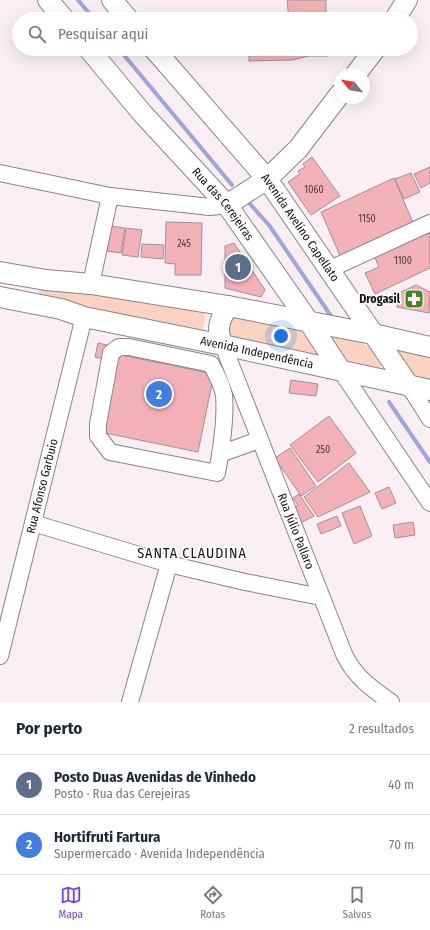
<!DOCTYPE html>
<html lang="pt">
<head>
<meta charset="utf-8">
<style>
  :root { --surface:#fff; --page:#f2f2f3; --text:#1f2937; --muted:#747a83; --line:#e0e1e3; --accent:#7c3aed }
  body { margin:0; font-family:"Fira Sans Condensed",sans-serif; background:var(--page); color:var(--text) }
  .compass { position:absolute; left:334px; top:68px; width:36px; height:36px; border-radius:50%; background:var(--surface); box-shadow:0 4px 16px #0002; rotate:300deg }
  .you { position:absolute; left:281px; top:336px; width:14px; height:14px; margin:-10px; border:3px solid #fff; border-radius:50%; background:#1a73e8; box-shadow:0 0 0 6px #1a73e833 }
  .badge { display:grid; place-items:center; width:26px; height:26px; border-radius:50%; background:var(--accent); color:#fff; font-size:13px; font-weight:700 }
  .pin { position:absolute; translate:-50% -50%; border:2px solid #fff; box-shadow:0 1px 4px #0006 }
  .list { margin:0; padding:0; list-style:none }
  h2 { display:flex; justify-content:space-between; align-items:center; height:52px; margin:0; padding:0 16px; font-size:17px }
  h2 small { font-size:13px; font-weight:400; color:var(--muted) }
  .list li { display:grid; grid-template-columns:26px 1fr auto; gap:12px; align-items:center; box-sizing:border-box; height:60px; padding:0 16px; border-top:1px solid var(--line) }
  .list b { display:block; font-size:15px; white-space:nowrap }
  .list p { margin:0; font-size:13px; white-space:nowrap; color:var(--muted) }
  .list em { font-size:13px; font-style:normal; color:var(--muted) }
  .icon { flex:none; width:22px; height:22px; fill:none; stroke:currentColor; stroke-width:2; stroke-linecap:round; stroke-linejoin:round }
  .map { position:relative; flex:none; width:430px; height:702px; overflow:hidden }
  .search { position:absolute; background:var(--surface); box-shadow:0 4px 16px #0002; left:12px; right:12px; top:12px; height:44px; display:flex; align-items:center; gap:10px; box-sizing:border-box; padding:0 14px; border-radius:22px; color:var(--muted); font-size:15px }
  .sheet { height:172px; background:var(--surface) }
  nav { display:flex; justify-content:space-around; align-items:center; box-sizing:border-box; height:56px; border-top:1px solid var(--line); background:var(--surface); font-size:11px; color:var(--muted) }
  nav a { display:grid; justify-items:center; gap:2px }
  nav .on { color:var(--accent) }
  .map>svg:first-child { display:block }
  .green { fill:#f9d2c1 }
  .lines { fill:none; stroke-linecap:round; stroke-linejoin:round }
  .stream { stroke:#9fa5da; stroke-width:4 }
  .building { fill:#f2b1b7; stroke:#9f9192 }
  .minor-casing { stroke:#8d8288; stroke-width:18 }
  .major-casing { stroke:#8d8288; stroke-width:22 }
  .minor { stroke:#fff; stroke-width:16 }
  .major { stroke:#fff; stroke-width:20 }
  .labels { text-anchor:middle; stroke-width:3.5; stroke-linejoin:round; paint-order:stroke }
  .number-label { font-size:10px; fill:#4c393c }
  .street-label { font-size:12px; fill:#151113; stroke:#fff }
  .poi-label { font-size:12px; font-weight:bold; fill:#151113; stroke:#fff; text-anchor:end }
  .quarter-label { font-size:14px; letter-spacing:1px; fill:#151113; stroke:#fff }
</style>
</head>
<body>
<div class="map">
<svg width="430" height="702" viewBox="0 0 430 702">
  <rect width="100%" height="100%" fill="#faeef5"/>
  <g class="green">
    <path d="M47,287L204,311C205,319 206,326 200,333L42,298L39,296V291L42,288Z"/>
    <path d="M232,312L299,328L317,354L316,356L232,341L227,334Z"/>
    <path d="M328,333C347,337 362,336 374,354C377,358 381,362 381,368L379,370L345,361Z"/>
    <path d="M399,350L430,354V384L413,378L397,352Z"/>
  </g>
  <g class="lines">
    <g class="stream">
      <path d="M78,0L94,19"/>
      <path d="M119,49L232,185"/>
      <path d="M250,204L269,225L331,316"/>
      <path d="M389,402L430,462"/>
    </g>
  </g>
  <g class="building">
    <path d="M287,0H326V19H289Z"/>
    <path d="M249,49H309V56L292,60L249,61Z"/>
    <rect x="309" y="49" width="19" height="7"/>
    <path d="M312,157L340,196L311,215L288,182L300,174L298,171L305,167L303,164Z"/>
    <path d="M430,167V183L421,188L414,174Z"/>
    <path d="M411,173L420,192L404,199L395,179Z"/>
    <path d="M394,178L414,225L341,258L321,212Z"/>
    <path d="M166,222L202,223L201,275H175V264L165,263Z"/>
    <path d="M110,226L125,228L121,253L107,251Z"/>
    <path d="M430,226V268L375,294L365,273L379,267L373,253Z"/>
    <path d="M126,228L142,230L138,257L122,255Z"/>
    <path d="M234,243L265,290L261,297L225,288V246Z"/>
    <path d="M142,244L164,245L163,259L141,257Z"/>
    <path d="M416,285L430,292L429,313L397,307L399,293Z"/>
    <path d="M98,343L107,345L104,359L95,357Z"/>
    <path d="M116,354L214,374L198,452L100,432Z"/>
    <path d="M291,380L318,384L316,396L289,393Z"/>
    <path d="M329,416L356,453L318,482L290,445Z"/>
    <path d="M290,448L316,486L301,496L275,458Z"/>
    <path d="M349,463L370,492L318,517L304,497Z"/>
    <path d="M389,487L396,503L382,509L375,493Z"/>
    <path d="M299,494L314,516L300,523L294,508L298,505L293,498Z"/>
    <path d="M360,506L372,536L354,544L342,513Z"/>
    <path d="M337,516L341,526L321,534L317,524Z"/>
    <path d="M413,522L415,535L395,538L393,525Z"/>
  </g>
  <g class="lines">
    <g class="minor-casing">
      <g id="minor">
        <path d="M0,173L110,196L210,207L227,205"/>
        <path d="M328,270L430,223"/>
        <path d="M91,284L110,196"/>
        <path id="s1" d="M223,345L344,654C354,676 372,689 391,702"/>
        <path d="M119,347H129L211,364C216,374 222,384 224,395C226,418 221,451 217,473L110,452L98,436V424L111,353Z"/>
        <path d="M341,371L430,503"/>
        <path d="M409,386L430,419"/>
        <path d="M220,454L259,440"/>
        <path d="M33,523L169,564L245,582L321,597"/>
        <path id="s2" d="M0,656L84,317"/>
        <path d="M130,702L169,564"/>
      </g>
    </g>
    <g class="major-casing">
      <g id="major">
        <path d="M48,0L64,19"/>
        <path d="M112,0L128,19"/>
        <path d="M395,19L407,0"/>
        <path id="s3" d="M89,49L142,113L227,205L309,322L341,371"/>
        <path id="s4" d="M154,49L267,179L409,386"/>
        <path d="M356,74L375,49"/>
        <path d="M227,205L267,179L298,149L340,94"/>
        <path d="M0,272L46,280L91,284L228,306L373,334L430,347"/>
        <path id="s5" d="M0,297L61,309L84,317L223,345L430,390"/>
        <path d="M223,345C215,330 220,319 228,306"/>
      </g>
    </g>
    <use href="#minor" class="minor"/>
    <use href="#major" class="major"/>
  </g>
  <defs>
    <g id="pharmacy-square" transform="scale(1)"><rect x="-9" y="-9" width="18" height="18" rx="4" fill="#448628" stroke="#fff"/><path d="M-2-6h4v4h4v4h-4v4h-4v-4h-4v-4h4Z" fill="#fff"/></g>
  </defs>
  <g fill-rule="evenodd">
    <use href="#pharmacy-square" x="414" y="299"/>
  </g>
  <g class="labels">
    <g class="number-label">
      <text x="314" y="193">1060</text>
      <text x="367" y="222">1150</text>
      <text x="184" y="247">245</text>
      <text x="403" y="264">1100</text>
      <text x="323" y="453">250</text>
    </g>
    <g class="street-label">
      <text dy="4" stroke="none"><textPath href="#s3" startOffset="205">Rua das Cerejeiras</textPath></text>
      <text dy="4" stroke="none"><textPath href="#s4" startOffset="231">Avenida Avelino Capellato</textPath></text>
      <text dy="4" stroke="none"><textPath href="#s5" startOffset="263">Avenida Independência</textPath></text>
      <text dy="4" stroke="none"><textPath href="#s2" startOffset="175">Rua Afonso Garbuio</textPath></text>
      <text dy="4" stroke="none"><textPath href="#s1" startOffset="200">Rua Júlio Pallaro</textPath></text>
    </g>
    <g class="poi-label">
      <text x="400" y="303">Drogasil</text>
    </g>
    <g class="quarter-label">
      <text x="192" y="558">SANTA CLAUDINA</text>
    </g>
  </g>
</svg>
<svg class="compass" viewBox="-18 -18 36 36"><path d="M0-13l5 13h-10z" fill="#e53935"/><path d="M0 13l5-13h-10z" fill="#747a83"/></svg>
<div class="you"></div>
<div class="pin badge" style="left:238px;top:267px;background:#5c6f8a">1</div>
<div class="pin badge" style="left:159px;top:394px;background:#3f7fe0">2</div>
<div class="search"><svg class="icon" aria-label="search" viewBox="0 0 24 24"><circle cx="10" cy="10" r="6"/><path d="M15 15l6 6"/></svg>Pesquisar aqui</div>
</div>
<section class="sheet">
<h2>Por perto<small>2 resultados</small></h2>
<ul class="list">
<li><span class="badge" style="background:#5c6f8a">1</span><div><b>Posto Duas Avenidas de Vinhedo</b><p>Posto · Rua das Cerejeiras</p></div><em>40 m</em></li>
<li><span class="badge" style="background:#3f7fe0">2</span><div><b>Hortifruti Fartura</b><p>Supermercado · Avenida Independência</p></div><em>70 m</em></li>
</ul>
</section>
<nav>
<a class="on"><svg class="icon" aria-label="map" viewBox="0 0 24 24"><path d="M3 6l6-2 6 2 6-2v14l-6 2-6-2-6 2zM9 4v14M15 6v14"/></svg>Mapa</a>
<a><svg class="icon" aria-label="directions" viewBox="0 0 24 24"><path d="M12 3l9 9-9 9-9-9zM9 14v-3h6M13 9l2 2-2 2"/></svg>Rotas</a>
<a><svg class="icon" aria-label="saved" viewBox="0 0 24 24"><path d="M7 4h10v16l-5-4-5 4z"/></svg>Salvos</a>
</nav>
</body>
</html>
